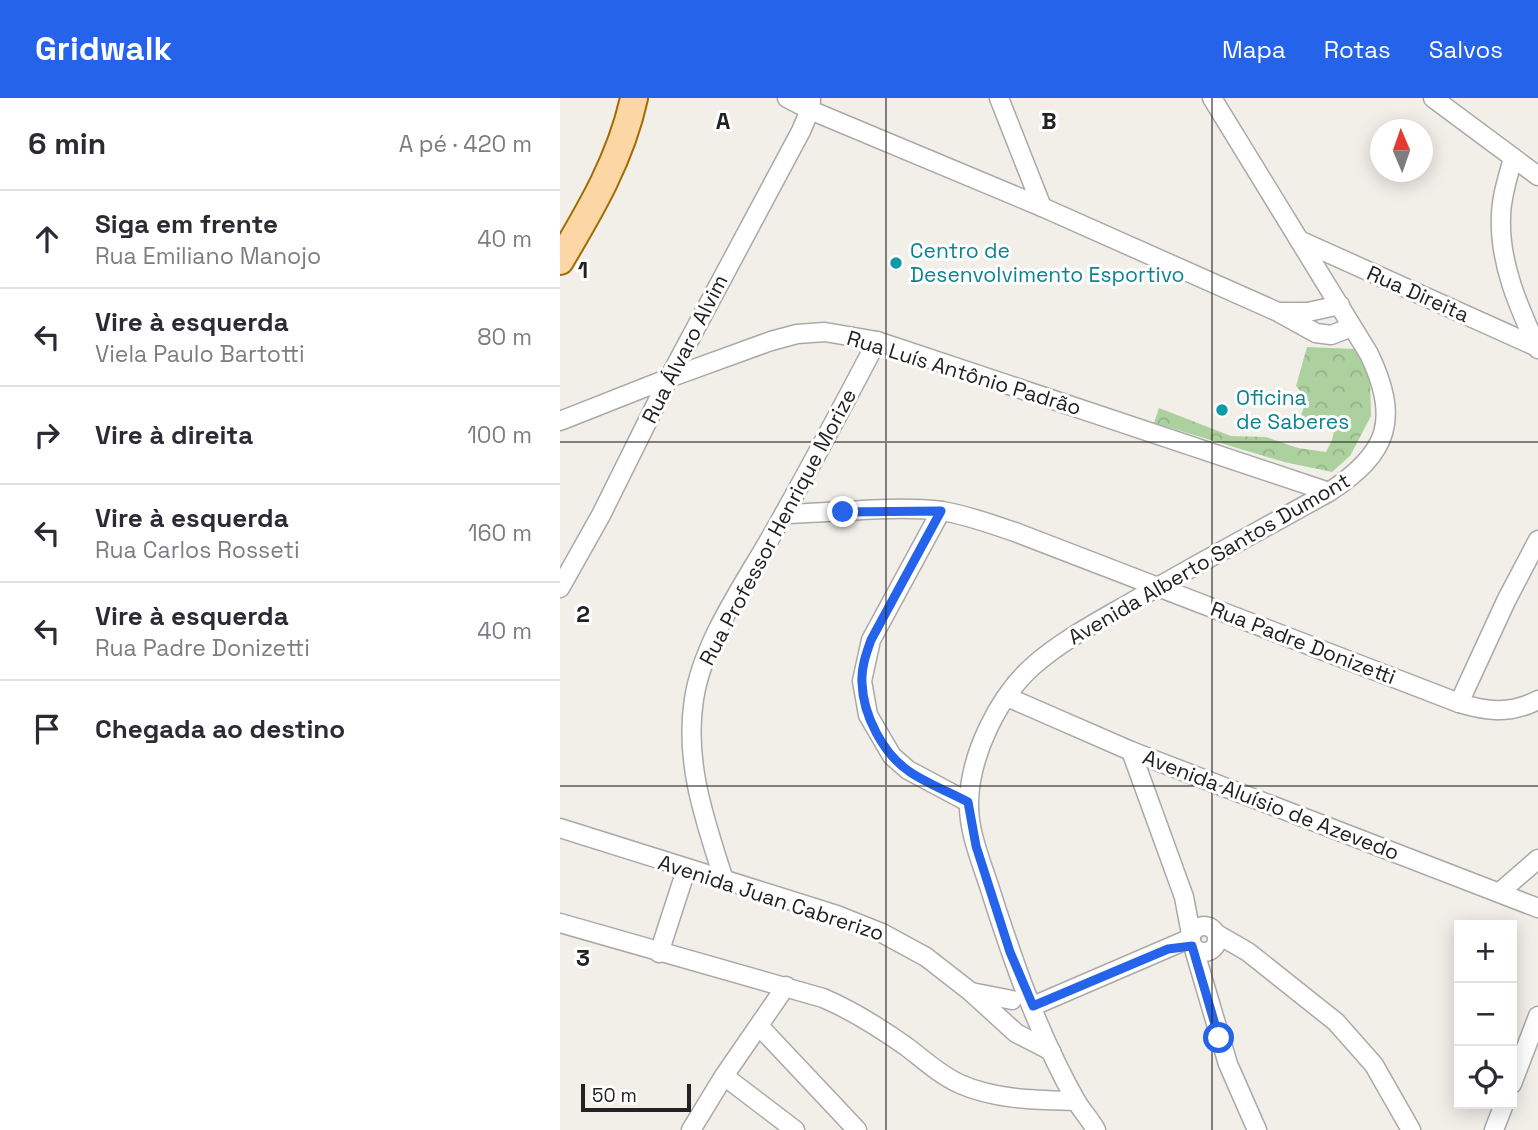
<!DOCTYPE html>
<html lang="pt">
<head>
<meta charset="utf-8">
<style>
  :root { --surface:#fff; --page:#f2f2f3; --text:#2b2b33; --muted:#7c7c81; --line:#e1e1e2; --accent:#2563eb }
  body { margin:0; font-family:"Space Grotesk",sans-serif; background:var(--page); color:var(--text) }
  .controls { position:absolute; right:21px; bottom:21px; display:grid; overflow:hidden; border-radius:0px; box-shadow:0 4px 18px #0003 }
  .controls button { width:63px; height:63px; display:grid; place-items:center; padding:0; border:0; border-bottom:2px solid var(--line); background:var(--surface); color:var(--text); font:35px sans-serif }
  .compass { position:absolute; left:810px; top:21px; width:63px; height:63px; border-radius:50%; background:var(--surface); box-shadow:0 4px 18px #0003; rotate:358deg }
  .scale { position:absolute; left:21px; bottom:18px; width:110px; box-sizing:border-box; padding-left:7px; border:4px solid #222; border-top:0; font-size:19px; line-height:24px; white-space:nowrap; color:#222; -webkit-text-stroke:5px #fff; paint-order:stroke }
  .stop { position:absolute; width:21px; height:21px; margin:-16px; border:5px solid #2563eb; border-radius:50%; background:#fff }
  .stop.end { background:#2563eb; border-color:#fff; box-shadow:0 2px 7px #0008 }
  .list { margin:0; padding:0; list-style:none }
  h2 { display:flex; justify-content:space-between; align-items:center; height:91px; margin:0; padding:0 28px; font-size:30px }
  h2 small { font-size:23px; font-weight:400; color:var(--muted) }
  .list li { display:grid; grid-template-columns:46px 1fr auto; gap:21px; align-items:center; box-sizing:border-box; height:98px; padding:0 28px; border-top:2px solid var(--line) }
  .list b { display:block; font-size:26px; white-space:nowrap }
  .list p { margin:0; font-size:23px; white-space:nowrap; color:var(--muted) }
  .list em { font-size:23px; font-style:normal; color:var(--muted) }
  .icon { flex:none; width:38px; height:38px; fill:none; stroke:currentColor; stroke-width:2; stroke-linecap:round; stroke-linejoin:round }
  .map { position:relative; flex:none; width:978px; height:1032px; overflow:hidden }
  header { display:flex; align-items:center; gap:42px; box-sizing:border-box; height:98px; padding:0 35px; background:var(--accent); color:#fff }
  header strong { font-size:33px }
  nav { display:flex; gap:38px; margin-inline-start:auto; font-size:24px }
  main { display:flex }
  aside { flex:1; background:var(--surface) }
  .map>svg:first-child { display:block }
  .forest { fill:url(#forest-crowns) }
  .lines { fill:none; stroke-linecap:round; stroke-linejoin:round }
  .minor-casing { stroke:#a9a9a9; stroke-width:21 }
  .primary-casing { stroke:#a06b00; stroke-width:30 }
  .minor { stroke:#fff; stroke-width:18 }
  .primary { stroke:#fcd6a4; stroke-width:26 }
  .route { stroke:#2563eb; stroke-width:9 }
  .grid { fill:none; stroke:#222; stroke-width:2; stroke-opacity:0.55 }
  .culture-dot { fill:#0f9aa8; stroke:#fff; stroke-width:2.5 }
  .labels { text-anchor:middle; stroke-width:6; stroke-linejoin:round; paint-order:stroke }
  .culture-label { font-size:21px; fill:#0d838f; stroke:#fff; text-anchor:start }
  .street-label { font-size:21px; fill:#222; stroke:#fff }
  .grid-label { font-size:23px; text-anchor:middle; font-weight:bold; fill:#222; stroke:#fff; stroke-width:6; stroke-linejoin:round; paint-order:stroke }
</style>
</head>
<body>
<header>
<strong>Gridwalk</strong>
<nav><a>Mapa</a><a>Rotas</a><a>Salvos</a></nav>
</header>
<main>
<aside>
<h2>6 min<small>A pé · 420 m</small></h2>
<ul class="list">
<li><svg class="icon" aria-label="ahead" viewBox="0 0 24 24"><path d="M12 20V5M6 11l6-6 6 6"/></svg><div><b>Siga em frente</b><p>Rua Emiliano Manojo</p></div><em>40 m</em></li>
<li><svg class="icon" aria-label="left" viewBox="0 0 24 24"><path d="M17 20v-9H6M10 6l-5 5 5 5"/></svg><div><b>Vire à esquerda</b><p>Viela Paulo Bartotti</p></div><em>80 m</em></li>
<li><svg class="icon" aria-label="right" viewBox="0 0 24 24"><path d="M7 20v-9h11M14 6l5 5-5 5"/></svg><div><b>Vire à direita</b></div><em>100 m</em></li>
<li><svg class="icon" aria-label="left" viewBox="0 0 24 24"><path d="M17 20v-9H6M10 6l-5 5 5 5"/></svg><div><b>Vire à esquerda</b><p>Rua Carlos Rosseti</p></div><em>160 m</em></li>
<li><svg class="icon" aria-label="left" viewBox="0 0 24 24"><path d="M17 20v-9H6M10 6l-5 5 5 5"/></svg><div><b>Vire à esquerda</b><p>Rua Padre Donizetti</p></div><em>40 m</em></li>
<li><svg class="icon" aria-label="arrive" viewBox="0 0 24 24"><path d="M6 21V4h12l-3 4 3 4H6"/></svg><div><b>Chegada ao destino</b></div></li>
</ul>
</aside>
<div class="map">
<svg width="978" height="1032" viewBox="0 0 978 1032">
  <defs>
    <pattern id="forest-crowns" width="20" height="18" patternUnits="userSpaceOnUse" patternTransform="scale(1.75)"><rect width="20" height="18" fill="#add19e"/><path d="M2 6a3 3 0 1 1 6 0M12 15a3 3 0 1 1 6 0" fill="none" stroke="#95b388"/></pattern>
  </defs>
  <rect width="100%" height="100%" fill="#f2efe9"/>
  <path class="forest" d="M747,249L795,251L805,265L810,280L811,318L790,358L772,374L724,364L594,325L599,310L671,338L706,339L738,350L766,354L772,342L776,324L762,319L745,333L741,317L747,301L736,288Z"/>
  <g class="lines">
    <g class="minor-casing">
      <g id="minor">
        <path d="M227,0L250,12L482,109L718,214L756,235L771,237L792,229"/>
        <path d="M439,0L482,109"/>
        <path d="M873,0L978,78"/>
        <path d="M953,60C948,79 941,99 941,119C939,165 959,210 978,251"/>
        <path d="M739,142L977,249"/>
        <path d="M721,214H748L780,207"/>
        <path d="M0,323L109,280L211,243L237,236L265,234L317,243L769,394"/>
        <path d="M381,413L311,542L302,583L308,617L332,658L348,672L408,704"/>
        <path d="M224,416C273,415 334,407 382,413C407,417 431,426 455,434L899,605C928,614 951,616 978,602"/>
        <path d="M0,490L41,417L109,280L241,33L250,12L251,2"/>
        <path d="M447,599L571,653L978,810"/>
        <path d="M899,605L946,503L978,442"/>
        <path d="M571,653L624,799L631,836"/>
        <path d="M0,730L277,817L322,835L366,859L411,894L456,935L491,953"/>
        <path d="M164,782C145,723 124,664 134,601C143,542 187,482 216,430C251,368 284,306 317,243"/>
        <path d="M940,794L978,761"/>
        <path d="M0,825L263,900C294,913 320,930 347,949C364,962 380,977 400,986C436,1002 478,1002 516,1003"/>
        <circle cx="644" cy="841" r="13"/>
        <path d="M657,836L688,854L776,924L814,967L851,1032"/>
        <path d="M634,851L668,966L697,1032"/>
        <path d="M99,855L126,772"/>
        <path d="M411,894L452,902"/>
        <path d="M473,908L631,840"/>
        <path d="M199,928L297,1032"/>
        <path d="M164,978L235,1032"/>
        <path d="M952,986L978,918"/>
        <path d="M131,1032L164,978L226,888"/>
        <path d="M536,1032C530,1021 521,1012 515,1001C478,935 453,863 430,791C421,763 408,733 409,704C410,657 438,599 473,568C501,543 537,524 570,505C636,466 703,431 769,394C829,355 840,321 809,256L652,0"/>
        <path d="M934,1032L944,1006"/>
      </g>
    </g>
    <g class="primary-casing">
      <path id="primary" d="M0,163C31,111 61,60 74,0"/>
    </g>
    <use href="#minor" class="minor"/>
    <use href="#primary" class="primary"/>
  </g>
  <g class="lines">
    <path class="route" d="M283,414L381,413L311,542C306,556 301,570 302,585C303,617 323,656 350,674C368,686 389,694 408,704L416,748L450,854L473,908L608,851L632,848L659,940"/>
  </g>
  <path class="grid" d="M326,0V1032M652,0V1032M0,344H978M0,688H978"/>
  <g class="culture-dot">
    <circle cx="336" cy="165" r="7"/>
    <circle cx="662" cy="312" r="7"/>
  </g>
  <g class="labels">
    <g class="culture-label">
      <text x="350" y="160">Centro de<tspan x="350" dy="24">Desenvolvimento Esportivo</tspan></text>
      <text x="676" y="307">Oficina<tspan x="676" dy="24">de Saberes</tspan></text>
    </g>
    <g class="street-label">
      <text transform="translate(858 196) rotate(24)" y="7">Rua Direita</text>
      <text transform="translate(125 251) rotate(-63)" y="7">Rua Álvaro Alvim</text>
      <text transform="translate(404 275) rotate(17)" y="7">Rua Luís Antônio Padrão</text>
      <text transform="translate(218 429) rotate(-62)" y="7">Rua Professor Henrique Morize</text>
      <text transform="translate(649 461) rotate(-30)" y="7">Avenida Alberto Santos Dumont</text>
      <text transform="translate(743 545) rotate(21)" y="7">Rua Padre Donizetti</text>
      <text transform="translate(711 707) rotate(21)" y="7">Avenida Aluísio de Azevedo</text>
      <text transform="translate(211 800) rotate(18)" y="7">Avenida Juan Cabrerizo</text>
    </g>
  </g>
  <g class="grid-label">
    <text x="163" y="31">A</text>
    <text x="489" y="31">B</text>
    <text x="23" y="180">1</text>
    <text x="23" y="524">2</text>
    <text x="23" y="868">3</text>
  </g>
</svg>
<div class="controls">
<button>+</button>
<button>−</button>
<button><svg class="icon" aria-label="locate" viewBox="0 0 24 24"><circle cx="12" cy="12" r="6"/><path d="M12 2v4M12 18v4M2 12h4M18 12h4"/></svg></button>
</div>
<svg class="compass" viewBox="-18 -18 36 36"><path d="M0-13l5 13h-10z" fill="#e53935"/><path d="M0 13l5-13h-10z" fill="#7c7c81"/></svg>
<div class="scale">50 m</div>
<div class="stop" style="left:659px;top:940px"></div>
<div class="stop end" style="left:283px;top:414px"></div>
</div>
</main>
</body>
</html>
